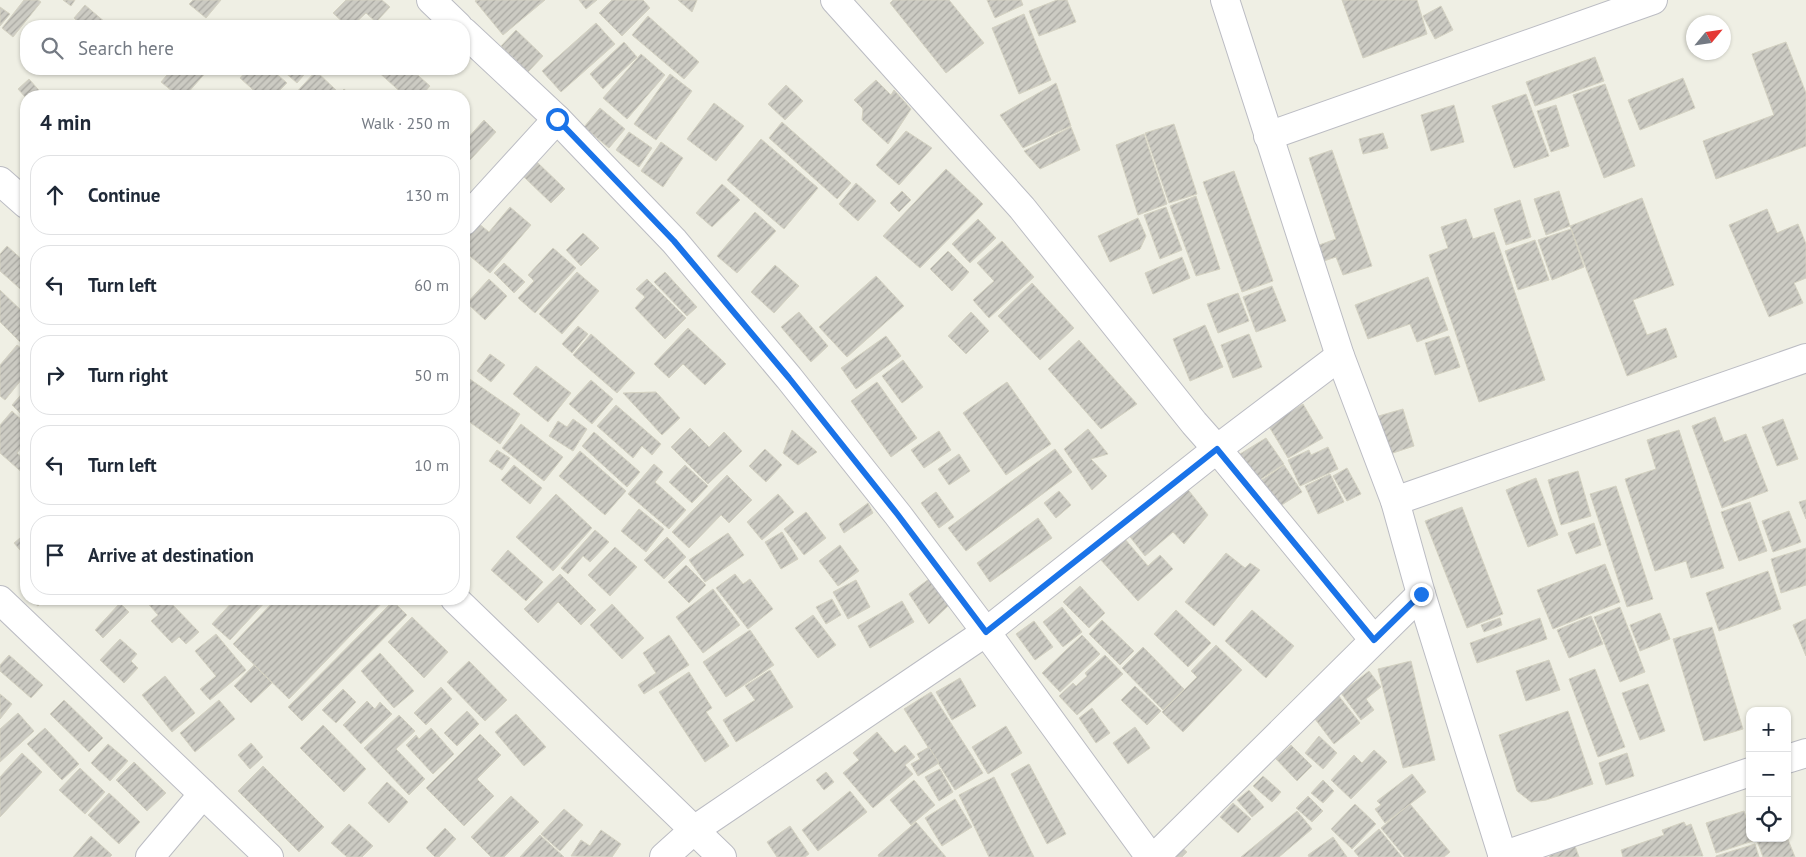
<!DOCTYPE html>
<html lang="en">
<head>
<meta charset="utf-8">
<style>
  :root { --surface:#fff; --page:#f6f6f7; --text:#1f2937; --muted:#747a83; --line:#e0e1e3 }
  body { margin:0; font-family:"PT Sans",sans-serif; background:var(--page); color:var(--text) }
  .controls { position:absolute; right:15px; bottom:15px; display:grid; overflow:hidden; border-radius:10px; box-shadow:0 1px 4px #0004 }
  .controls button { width:45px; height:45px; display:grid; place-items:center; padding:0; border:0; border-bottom:1px solid var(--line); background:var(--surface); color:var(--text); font:25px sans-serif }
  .compass { position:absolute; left:1686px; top:15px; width:45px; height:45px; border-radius:50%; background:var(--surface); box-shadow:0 1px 4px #0004; rotate:61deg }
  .stop { position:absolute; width:15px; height:15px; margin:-11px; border:4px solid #1a73e8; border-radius:50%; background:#fff }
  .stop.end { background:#1a73e8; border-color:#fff; box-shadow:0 1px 5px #0008 }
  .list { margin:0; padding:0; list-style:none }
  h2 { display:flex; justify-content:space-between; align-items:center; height:65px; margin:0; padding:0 20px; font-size:21px }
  h2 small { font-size:16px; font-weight:400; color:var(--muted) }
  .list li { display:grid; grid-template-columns:32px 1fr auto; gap:15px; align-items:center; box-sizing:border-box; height:80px; margin:0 10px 10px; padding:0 10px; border:1px solid var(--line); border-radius:20px }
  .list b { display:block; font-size:19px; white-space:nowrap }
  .list em { font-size:16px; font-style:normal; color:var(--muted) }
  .icon { flex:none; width:28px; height:28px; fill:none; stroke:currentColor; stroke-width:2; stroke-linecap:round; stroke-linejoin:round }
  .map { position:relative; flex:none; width:1806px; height:857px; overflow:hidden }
  .search { position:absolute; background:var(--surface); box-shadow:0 1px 4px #0004; left:20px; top:20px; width:450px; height:55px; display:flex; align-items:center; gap:12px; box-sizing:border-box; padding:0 18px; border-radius:20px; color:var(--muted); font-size:19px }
  .panel { position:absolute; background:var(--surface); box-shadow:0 1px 4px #0004; left:20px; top:90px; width:450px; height:515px; border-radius:20px }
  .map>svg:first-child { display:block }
  .building { fill:url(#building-hatch); stroke:#d4d2c2 }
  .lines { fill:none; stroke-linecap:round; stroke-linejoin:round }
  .street-casing { stroke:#bbbcc3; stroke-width:30 }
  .street { stroke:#fff; stroke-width:28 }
  .route { stroke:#1a73e8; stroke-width:6 }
</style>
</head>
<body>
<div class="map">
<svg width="1806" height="857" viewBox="0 0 1806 857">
  <defs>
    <pattern id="building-hatch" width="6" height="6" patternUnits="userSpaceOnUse" patternTransform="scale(1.25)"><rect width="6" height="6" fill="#cccbc3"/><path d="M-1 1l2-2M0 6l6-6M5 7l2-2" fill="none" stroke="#a9a8a2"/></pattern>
  </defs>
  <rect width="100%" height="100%" fill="#efefe4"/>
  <g class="building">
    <path d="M24,0H38L41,2L13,37L2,28Z"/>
    <path d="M63,0H75L71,6Z"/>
    <path d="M193,0H221L206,18L189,4Z"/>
    <path d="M346,0H382L390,7L376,22L366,13L352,26H347L333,13Z"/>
    <path d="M477,0H545L503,35L475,1Z"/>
    <path d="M579,0H597L586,9Z"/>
    <path d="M612,0H643L650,8L622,36L599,13Z"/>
    <path d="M678,0H697L692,12Z"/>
    <path d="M893,0H949L984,43L946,73L890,3Z"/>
    <path d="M987,0H1021L1023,5L995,18Z"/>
    <path d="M1057,0H1067L1076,22L1039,36L1029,11Z"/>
    <path d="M1342,0H1417L1427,34L1363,58Z"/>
    <path d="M85,5L106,23L104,26H83L74,18Z"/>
    <path d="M1441,6L1453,30L1435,39L1423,16Z"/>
    <path d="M0,7L10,14L0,26Z"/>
    <path d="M1024,14L1051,80L1019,94L992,28Z"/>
    <path d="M648,16L699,62L684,79L632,35Z"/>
    <path d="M596,23L615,44L561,92L542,71Z"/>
    <path d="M516,30L543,56L528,72L501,46Z"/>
    <path d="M624,42L637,57L603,89L590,74Z"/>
    <path d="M1786,42L1806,93V146L1716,179L1703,141L1774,115L1752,54Z"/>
    <path d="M641,54L665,75L627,119L603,98Z"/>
    <path d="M1595,57L1604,81L1535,106L1526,82Z"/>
    <path d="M172,69H209L185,96H178L161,82Z"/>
    <path d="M229,69H241L235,75Z"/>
    <path d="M248,69H271L287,83L274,96H260L240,78Z"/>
    <path d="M281,69H309L297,83Z"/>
    <path d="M375,69H411L430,86L421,96H405Z"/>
    <path d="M316,71L337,91L332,96H293Z"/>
    <path d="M670,74L692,91L656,140L634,124Z"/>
    <path d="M1683,78L1695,108L1640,130L1628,100Z"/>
    <path d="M29,79L44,96H26V98L18,89Z"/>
    <path d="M876,80L891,95L894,90L911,109L888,144L862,120L863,109L854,100Z"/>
    <path d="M1056,83L1071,126L1023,148L1000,115Z"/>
    <path d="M1605,84L1635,166L1604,178L1573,95Z"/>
    <path d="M786,85L803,101L785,120L768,104Z"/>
    <path d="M344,89L352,96H338Z"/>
    <path d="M1526,94L1549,156L1514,168L1492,106Z"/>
    <path d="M714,103L744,126L716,161L687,139Z"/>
    <path d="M1454,105L1464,142L1431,151L1421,115Z"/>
    <path d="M1556,105L1569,146L1551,152L1537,111Z"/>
    <path d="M600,108L625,129L609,148L584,127Z"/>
    <path d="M484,120L496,132L470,160L464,154V138L466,140Z"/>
    <path d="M782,122L851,183L837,199L769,138Z"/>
    <path d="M1174,124L1197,194L1169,203L1145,133Z"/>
    <path d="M1071,127L1080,150L1040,169L1024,151Z"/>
    <path d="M906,131L932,148L899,185L876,165Z"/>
    <path d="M629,132L652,148L639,167L616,150Z"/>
    <path d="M1383,133L1388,148L1363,154L1359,139Z"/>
    <path d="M1144,134L1167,204L1138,215L1116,145Z"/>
    <path d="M761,139L818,188L784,229L727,180Z"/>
    <path d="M661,142L683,158L663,187L641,171Z"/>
    <path d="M1332,150L1372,266L1343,275L1336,257L1324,261L1319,245L1336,239L1309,158Z"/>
    <path d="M537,162L565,189L551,203L523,176Z"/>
    <path d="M946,169L983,204L920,268L883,236Z"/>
    <path d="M1234,171L1273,281L1242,292L1203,182Z"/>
    <path d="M856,183L876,201L858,221L839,204Z"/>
    <path d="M722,184L740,200L712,227L696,213Z"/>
    <path d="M902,191L911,200L899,212L890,203Z"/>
    <path d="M1559,191L1570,226L1546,235L1534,199Z"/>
    <path d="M1196,196L1220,269L1196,276L1170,206Z"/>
    <path d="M1642,198L1674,285L1633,300L1647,335L1666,328L1677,357L1627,376L1570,226Z"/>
    <path d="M1520,200L1531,237L1506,245L1494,209Z"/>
    <path d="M510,207L531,225L490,273L464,251V240L478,223L489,232Z"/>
    <path d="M1166,207L1182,250L1160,259L1144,215Z"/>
    <path d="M1767,209L1777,233L1798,224L1806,244V278L1794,283L1803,303L1769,317L1729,225Z"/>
    <path d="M755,212L776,231L737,273L717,256Z"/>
    <path d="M1138,218L1146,236L1140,249L1110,262L1098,236Z"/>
    <path d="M978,219L996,238L970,263L952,244Z"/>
    <path d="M1466,219L1473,239L1494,232L1545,380L1479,402L1429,255L1448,248L1441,227Z"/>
    <path d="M1571,229L1584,267L1552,280L1538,240Z"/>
    <path d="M583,233L599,248L581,266L566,250Z"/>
    <path d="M1535,240L1549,280L1518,290L1505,251Z"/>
    <path d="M1002,241L1034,277L989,318L973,300L994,281L977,263Z"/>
    <path d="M7,246L26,263V294L0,271V254Z"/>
    <path d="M553,248L576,268L535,313L518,298L534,281L528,275Z"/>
    <path d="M948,251L969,272L952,291L930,269Z"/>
    <path d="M1182,257L1190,278L1153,294L1145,273Z"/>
    <path d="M504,263L525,282L514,293L494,273Z"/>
    <path d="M775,265L799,286L774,313L751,292Z"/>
    <path d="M577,272L599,291L562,334L539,314Z"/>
    <path d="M665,272L697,307L687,316L654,282Z"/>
    <path d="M876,276L904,306L847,357L819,327Z"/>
    <path d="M1428,277L1448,330L1417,342L1410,324L1368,339L1355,305Z"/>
    <path d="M489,279L507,296L485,320L467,303Z"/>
    <path d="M647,279L686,318L665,339L635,308L645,297L636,289Z"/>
    <path d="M1032,283L1074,328L1040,360L998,316Z"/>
    <path d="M1272,286L1286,321L1256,332L1243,297Z"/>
    <path d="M0,290L26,315V348L0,322Z"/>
    <path d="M1238,293L1249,321L1218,333L1207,304Z"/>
    <path d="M799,312L828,346L811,362L781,327Z"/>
    <path d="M971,312L989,331L966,354L948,336Z"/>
    <path d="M1205,325L1223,367L1190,381L1173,339Z"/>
    <path d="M578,326L588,334L572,353L562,344Z"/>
    <path d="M688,328L726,364L705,385L683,364L669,378L654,364Z"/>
    <path d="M591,334L635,373L617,393L573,355Z"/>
    <path d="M1249,334L1262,367L1233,378L1221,345Z"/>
    <path d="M886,336L901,356L856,389L841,368Z"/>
    <path d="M1449,336L1460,367L1435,375L1425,343Z"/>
    <path d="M1079,340L1137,404L1101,429L1048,369Z"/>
    <path d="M17,345L26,352V374L5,400L0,396V365Z"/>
    <path d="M490,354L505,365L491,382L477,371Z"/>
    <path d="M903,360L923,387L902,403L882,376Z"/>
    <path d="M536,366L571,393L548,422L513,394Z"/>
    <path d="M464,375L520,414L500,444L464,418Z"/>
    <path d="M591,380L613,399L592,424L569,404Z"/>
    <path d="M877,382L917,438L891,457L851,401Z"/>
    <path d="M1007,382L1051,444L1006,475L963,413Z"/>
    <path d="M26,389V419L12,405Z"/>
    <path d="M656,392L680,418L662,435L623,393Z"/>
    <path d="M1303,404L1323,438L1288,458L1268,425Z"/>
    <path d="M616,405L661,444L652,455L642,446L633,458L597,426Z"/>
    <path d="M1403,409L1414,446L1387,455L1375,417Z"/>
    <path d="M12,411L26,424V442L17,453L26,461V476L0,453V425Z"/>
    <path d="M1715,417L1724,442L1746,434L1768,491L1722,508L1692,426Z"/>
    <path d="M573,419L587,429L573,451L549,436L558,421L567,427Z"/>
    <path d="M1783,419L1798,459L1777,466L1762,427Z"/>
    <path d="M521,424L563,457L544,481L502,448Z"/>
    <path d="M690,428L709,447L724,432L742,451L708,484L671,447Z"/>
    <path d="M1088,429L1108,454L1091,459L1107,476L1092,490L1064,449Z"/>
    <path d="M792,430L817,452L798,465L783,453Z"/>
    <path d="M1679,430L1724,568L1691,578L1686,561L1655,571L1625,479L1656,469L1647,440Z"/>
    <path d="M939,431L951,450L924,468L911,450Z"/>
    <path d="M594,432L640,472L627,487L582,446Z"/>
    <path d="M1266,438L1284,464L1258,481L1240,454Z"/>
    <path d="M1328,447L1338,469L1300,486L1288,460L1309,450L1311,455Z"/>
    <path d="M765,449L782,465L766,482L749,466Z"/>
    <path d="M1055,449L1072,472L966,551L948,528Z"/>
    <path d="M497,450L510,458L502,470L489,461Z"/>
    <path d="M580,451L626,491L605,515L559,476Z"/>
    <path d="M959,454L970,471L949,485L938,469Z"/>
    <path d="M654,464L663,472L655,482L686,510L669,529L628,494Z"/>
    <path d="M514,465L542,488L530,504L501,480Z"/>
    <path d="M685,465L708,486L692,503L669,482Z"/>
    <path d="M1284,465L1302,492L1277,508L1259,482Z"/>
    <path d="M1347,468L1361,494L1347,501L1333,476Z"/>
    <path d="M1578,471L1591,516L1561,525L1548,480Z"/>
    <path d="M1330,474L1344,502L1318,514L1305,486Z"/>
    <path d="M727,475L752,500L729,523L721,515L689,548L672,532Z"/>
    <path d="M1536,478L1558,535L1528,547L1506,490Z"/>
    <path d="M1616,486L1653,599L1627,607L1590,494Z"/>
    <path d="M1186,487L1208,515L1184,544L1173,532L1145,556L1127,533Z"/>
    <path d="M1059,491L1071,505L1056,518L1044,503Z"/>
    <path d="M936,492L954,517L939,528L921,503Z"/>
    <path d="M556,494L592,528L553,571L516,537Z"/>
    <path d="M778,494L794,512L762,540L747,522Z"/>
    <path d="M1806,500V519L1799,502Z"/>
    <path d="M1750,502L1767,551L1739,561L1721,512Z"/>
    <path d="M868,503L873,513L844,533L839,524Z"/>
    <path d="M1462,507L1503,614L1467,628L1425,521Z"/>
    <path d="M639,509L664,529L646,552L621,531Z"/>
    <path d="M1789,511L1801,542L1773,552L1762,521Z"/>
    <path d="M806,512L826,538L804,555L784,529Z"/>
    <path d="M1038,518L1052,538L990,582L977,563Z"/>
    <path d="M1594,523L1601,545L1576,554L1568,533Z"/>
    <path d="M595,530L609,542L590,562L583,556L568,574L561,568Z"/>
    <path d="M782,532L798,559L781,569L765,542Z"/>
    <path d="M26,533V557L14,543Z"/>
    <path d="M728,533L744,555L705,582L689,560Z"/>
    <path d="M667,537L686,557L664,579L644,560Z"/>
    <path d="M1124,538L1148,566L1160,555L1173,569L1138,601L1100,559Z"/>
    <path d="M840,545L859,571L838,586L819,561Z"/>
    <path d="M615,547L637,567L610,596L588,575Z"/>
    <path d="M1806,548V585L1781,593L1771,559Z"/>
    <path d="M508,550L543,582L526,601L491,570Z"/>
    <path d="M1226,553L1245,568L1250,563L1260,570L1214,626L1185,602Z"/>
    <path d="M1605,564L1620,602L1553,629L1537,590Z"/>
    <path d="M686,565L706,585L689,603L668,582Z"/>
    <path d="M1768,571L1781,609L1719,631L1706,593Z"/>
    <path d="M560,574L596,610L581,625L558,602L538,623L524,609Z"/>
    <path d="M735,574L743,584L750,579L773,609L748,629L716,588Z"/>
    <path d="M929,579L949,605L929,624L909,594Z"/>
    <path d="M856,580L870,607L848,619L833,592Z"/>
    <path d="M1080,586L1105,613L1089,628L1063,602Z"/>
    <path d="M713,589L740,625L703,653L676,617Z"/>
    <path d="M29,599H43L38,606Z"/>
    <path d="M144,599H167L199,632L186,644L179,637L172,643L151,621L158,615Z"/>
    <path d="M235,599H268L230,640L212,624Z"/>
    <path d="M276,599H386L289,699L233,644Z"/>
    <path d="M832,599L841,615L826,624L816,607Z"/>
    <path d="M393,601L407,615L302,721L288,707Z"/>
    <path d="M902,601L914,622L870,648L858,626Z"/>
    <path d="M120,603L129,612L103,638L95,630Z"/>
    <path d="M612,604L644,638L622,659L590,625Z"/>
    <path d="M1062,607L1082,632L1063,647L1043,622Z"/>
    <path d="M1620,607L1645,672L1620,682L1594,617Z"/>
    <path d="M1176,610L1211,643L1188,667L1154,634Z"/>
    <path d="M1252,610L1294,646L1266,678L1225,641Z"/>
    <path d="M1660,613L1670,639L1640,651L1630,625Z"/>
    <path d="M813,615L836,645L818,658L795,628Z"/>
    <path d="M1591,616L1603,644L1569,658L1557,630Z"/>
    <path d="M412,617L448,652L424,678L388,642Z"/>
    <path d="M1500,618L1502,625L1484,632L1481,625Z"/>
    <path d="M1540,618L1547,639L1477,663L1470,643Z"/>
    <path d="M1806,619V656L1793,625Z"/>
    <path d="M1102,620L1134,651L1120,665L1089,634Z"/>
    <path d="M1034,621L1053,647L1035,660L1016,634Z"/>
    <path d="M1712,627L1743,729L1704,741L1673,639Z"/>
    <path d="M750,630L774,665L726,697L703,662Z"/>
    <path d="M216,634L246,670L210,700L200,689L216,676L195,651Z"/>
    <path d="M669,635L689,665L644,694L638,685L656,673L643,653Z"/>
    <path d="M1082,635L1100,654L1060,692L1042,673Z"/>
    <path d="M120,639L137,654L131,661L138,668L124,683L100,660Z"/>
    <path d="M1216,645L1242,670L1183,732L1162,712L1197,677L1191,671Z"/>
    <path d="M1143,647L1184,689L1163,710L1122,668Z"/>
    <path d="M380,653L414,691L394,708L361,671Z"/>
    <path d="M9,655L43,685L31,698L0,671V665Z"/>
    <path d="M1105,655L1123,674L1077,715L1059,696L1073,683L1076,686L1087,676L1085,673Z"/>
    <path d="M1549,660L1560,690L1526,701L1516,671Z"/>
    <path d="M469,661L507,700L485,721L447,682Z"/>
    <path d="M1411,661L1435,760L1403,768L1378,669Z"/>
    <path d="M254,665L272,683L251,703L234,686Z"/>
    <path d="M1595,669L1625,747L1598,757L1569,679Z"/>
    <path d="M770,670L793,707L736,742L723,720L755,700L745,686Z"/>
    <path d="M1369,671L1381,687L1366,699L1374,710L1361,720L1341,693Z"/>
    <path d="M689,672L712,708L706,712L729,746L705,762L659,692Z"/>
    <path d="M165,676L195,713L172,732L142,695Z"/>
    <path d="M960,678L976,706L952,720L936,692Z"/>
    <path d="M1648,684L1665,731L1640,740L1622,693Z"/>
    <path d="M1135,686L1161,711L1147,725L1121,700Z"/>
    <path d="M441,687L452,699L426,725L414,713Z"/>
    <path d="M343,689L356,702L336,723L322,710Z"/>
    <path d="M931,692L983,773L955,790L904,709Z"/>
    <path d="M0,694L12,704L0,719Z"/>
    <path d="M1338,695L1360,723L1334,744L1312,715Z"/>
    <path d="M64,700L103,738L89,752L50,714Z"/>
    <path d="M219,700L235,719L195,752L180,733Z"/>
    <path d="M367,701L375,709L380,702L392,714L361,744L343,725Z"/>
    <path d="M1092,708L1110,733L1096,743L1079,718Z"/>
    <path d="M467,711L479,724L457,746L444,733Z"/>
    <path d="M1568,711L1593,784L1546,800L1531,802L1517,791L1499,735Z"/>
    <path d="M18,713L34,731L0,762V729Z"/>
    <path d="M516,714L546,747L524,766L495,732Z"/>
    <path d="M399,715L415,731L396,749L425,779L409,795L364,748Z"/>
    <path d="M323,725L366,769L344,792L300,748Z"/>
    <path d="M1006,726L1022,753L988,774L972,747Z"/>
    <path d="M1135,727L1150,748L1128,764L1113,743Z"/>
    <path d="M45,728L79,764L62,780L27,744Z"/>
    <path d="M431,728L454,754L433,774L406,745L416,735L419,739Z"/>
    <path d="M877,732L895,753L905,745L915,757L905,765L913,774L873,808L843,773L859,760L853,753Z"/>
    <path d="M480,734L501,755L477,779L494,796L464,826L426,788Z"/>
    <path d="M1319,736L1337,753L1323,769L1305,753Z"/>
    <path d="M251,743L263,757L250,769L238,755Z"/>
    <path d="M108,744L128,761L110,781L91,763Z"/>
    <path d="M1291,745L1312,766L1297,781L1276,759Z"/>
    <path d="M929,747L939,763L918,776L911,764L920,759L917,754Z"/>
    <path d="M1374,750L1387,762L1351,799L1331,780L1354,755L1362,763Z"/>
    <path d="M22,753L42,772L0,817V777Z"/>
    <path d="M1627,753L1634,776L1606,785L1599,763Z"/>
    <path d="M134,762L166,793L147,811L116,780Z"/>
    <path d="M1029,764L1066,834L1047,844L1011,774Z"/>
    <path d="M263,766L324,827L299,852L238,791Z"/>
    <path d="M80,768L105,792L85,814L59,790Z"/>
    <path d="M940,769L953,792L939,801L925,777Z"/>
    <path d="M826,772L834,782L824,790L816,780Z"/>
    <path d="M1412,774L1426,792L1385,823L1375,809L1381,805L1377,801Z"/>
    <path d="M1263,776L1281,792L1272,802L1253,786Z"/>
    <path d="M994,777L1034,857H989L959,795Z"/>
    <path d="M914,780L935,805L911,825L890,800Z"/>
    <path d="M1323,780L1334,791L1323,803L1311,793Z"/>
    <path d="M387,782L408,802L389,823L368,803Z"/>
    <path d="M1249,790L1264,807L1252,817L1237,800Z"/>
    <path d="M850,791L867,812L818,851L802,830Z"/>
    <path d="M109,793L140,822L119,844L88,815Z"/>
    <path d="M511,796L539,822L504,857H491L471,837Z"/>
    <path d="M1308,796L1323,811L1312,822L1296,808Z"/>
    <path d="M955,799L972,827L942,846L925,818Z"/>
    <path d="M1233,803L1251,819L1238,833L1220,817Z"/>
    <path d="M1355,804L1376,824L1352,849L1331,829Z"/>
    <path d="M1410,804L1450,852L1444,857H1405L1381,828Z"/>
    <path d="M564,809L583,825L560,851L541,834Z"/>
    <path d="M1297,811L1312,829L1279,857H1241Z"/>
    <path d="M1744,811L1750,830V838H1753V841L1716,853L1706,823Z"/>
    <path d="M916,822L946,857H879L878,855Z"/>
    <path d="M1684,822L1686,826L1691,824L1703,856L1623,857L1621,850L1664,835L1662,830Z"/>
    <path d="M349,824L373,846L362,857H347L331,843Z"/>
    <path d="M790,826L809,854L805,857H777L767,842Z"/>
    <path d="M445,828L456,839L439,857H435L426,848Z"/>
    <path d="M1379,829L1402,857H1359L1354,851Z"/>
    <path d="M601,830L621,844L612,857L571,856L581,840L590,846Z"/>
    <path d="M540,835L564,857H520Z"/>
    <path d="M91,836L112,855L110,857H73Z"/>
    <path d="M1333,837L1347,857H1309L1308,855Z"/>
    <path d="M1787,837L1795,857H1763L1756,838Z"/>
    <path d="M1178,844L1187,852L1182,857H1168Z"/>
    <path d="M1755,844L1759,857H1716V856Z"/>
    <path d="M1575,846L1579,857H1549L1551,855Z"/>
  </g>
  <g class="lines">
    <g class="street-casing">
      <g id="street">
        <path d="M431,0L458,26"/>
        <path d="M835,0L1022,208L1194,423L1217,449L1374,640"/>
        <path d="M1225,0L1340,356L1395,501L1421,594L1503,857"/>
        <path d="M464,32L557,119L674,241L789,378L898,515L986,632L1150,857"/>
        <path d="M1268,136L1653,0"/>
        <path d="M0,181L26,204"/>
        <path d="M464,221L557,119"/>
        <path d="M1395,501L1806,358"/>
        <path d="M455,599L722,857"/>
        <path d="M0,600L269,857"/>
        <path d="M1787,759L1806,753"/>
        <path d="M1502,856L1750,772"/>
        <path d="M150,857L203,794"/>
        <path d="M664,857L694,830L986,632L1217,449L1340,356"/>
        <path d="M1155,857L1421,594"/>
      </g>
    </g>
    <use href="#street" class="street"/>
  </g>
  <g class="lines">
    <path class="route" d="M557,119L674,241L789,378L898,515L986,632L1217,449L1374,640L1421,594"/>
  </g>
</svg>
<div class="controls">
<button>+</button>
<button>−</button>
<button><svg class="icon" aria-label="locate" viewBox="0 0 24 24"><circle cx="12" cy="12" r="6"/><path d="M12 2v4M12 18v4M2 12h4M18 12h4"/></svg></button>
</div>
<svg class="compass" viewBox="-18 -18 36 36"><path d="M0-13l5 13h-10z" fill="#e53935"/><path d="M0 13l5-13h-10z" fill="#747a83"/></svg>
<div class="stop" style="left:557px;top:119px"></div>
<div class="stop end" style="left:1421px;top:594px"></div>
<div class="search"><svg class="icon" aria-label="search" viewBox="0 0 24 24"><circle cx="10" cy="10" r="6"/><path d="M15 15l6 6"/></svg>Search here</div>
<section class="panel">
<h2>4 min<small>Walk · 250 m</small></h2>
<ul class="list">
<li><svg class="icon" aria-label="ahead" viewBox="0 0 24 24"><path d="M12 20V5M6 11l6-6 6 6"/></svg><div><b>Continue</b></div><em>130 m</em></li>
<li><svg class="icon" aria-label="left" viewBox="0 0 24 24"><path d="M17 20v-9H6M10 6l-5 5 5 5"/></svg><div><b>Turn left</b></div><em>60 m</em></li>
<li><svg class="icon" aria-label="right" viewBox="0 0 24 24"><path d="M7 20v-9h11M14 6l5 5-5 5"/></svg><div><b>Turn right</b></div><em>50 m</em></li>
<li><svg class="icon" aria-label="left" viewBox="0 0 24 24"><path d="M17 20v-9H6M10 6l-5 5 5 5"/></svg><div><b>Turn left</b></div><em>10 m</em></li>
<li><svg class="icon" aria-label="arrive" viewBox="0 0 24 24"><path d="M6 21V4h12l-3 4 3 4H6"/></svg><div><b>Arrive at destination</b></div></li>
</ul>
</section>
</div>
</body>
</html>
